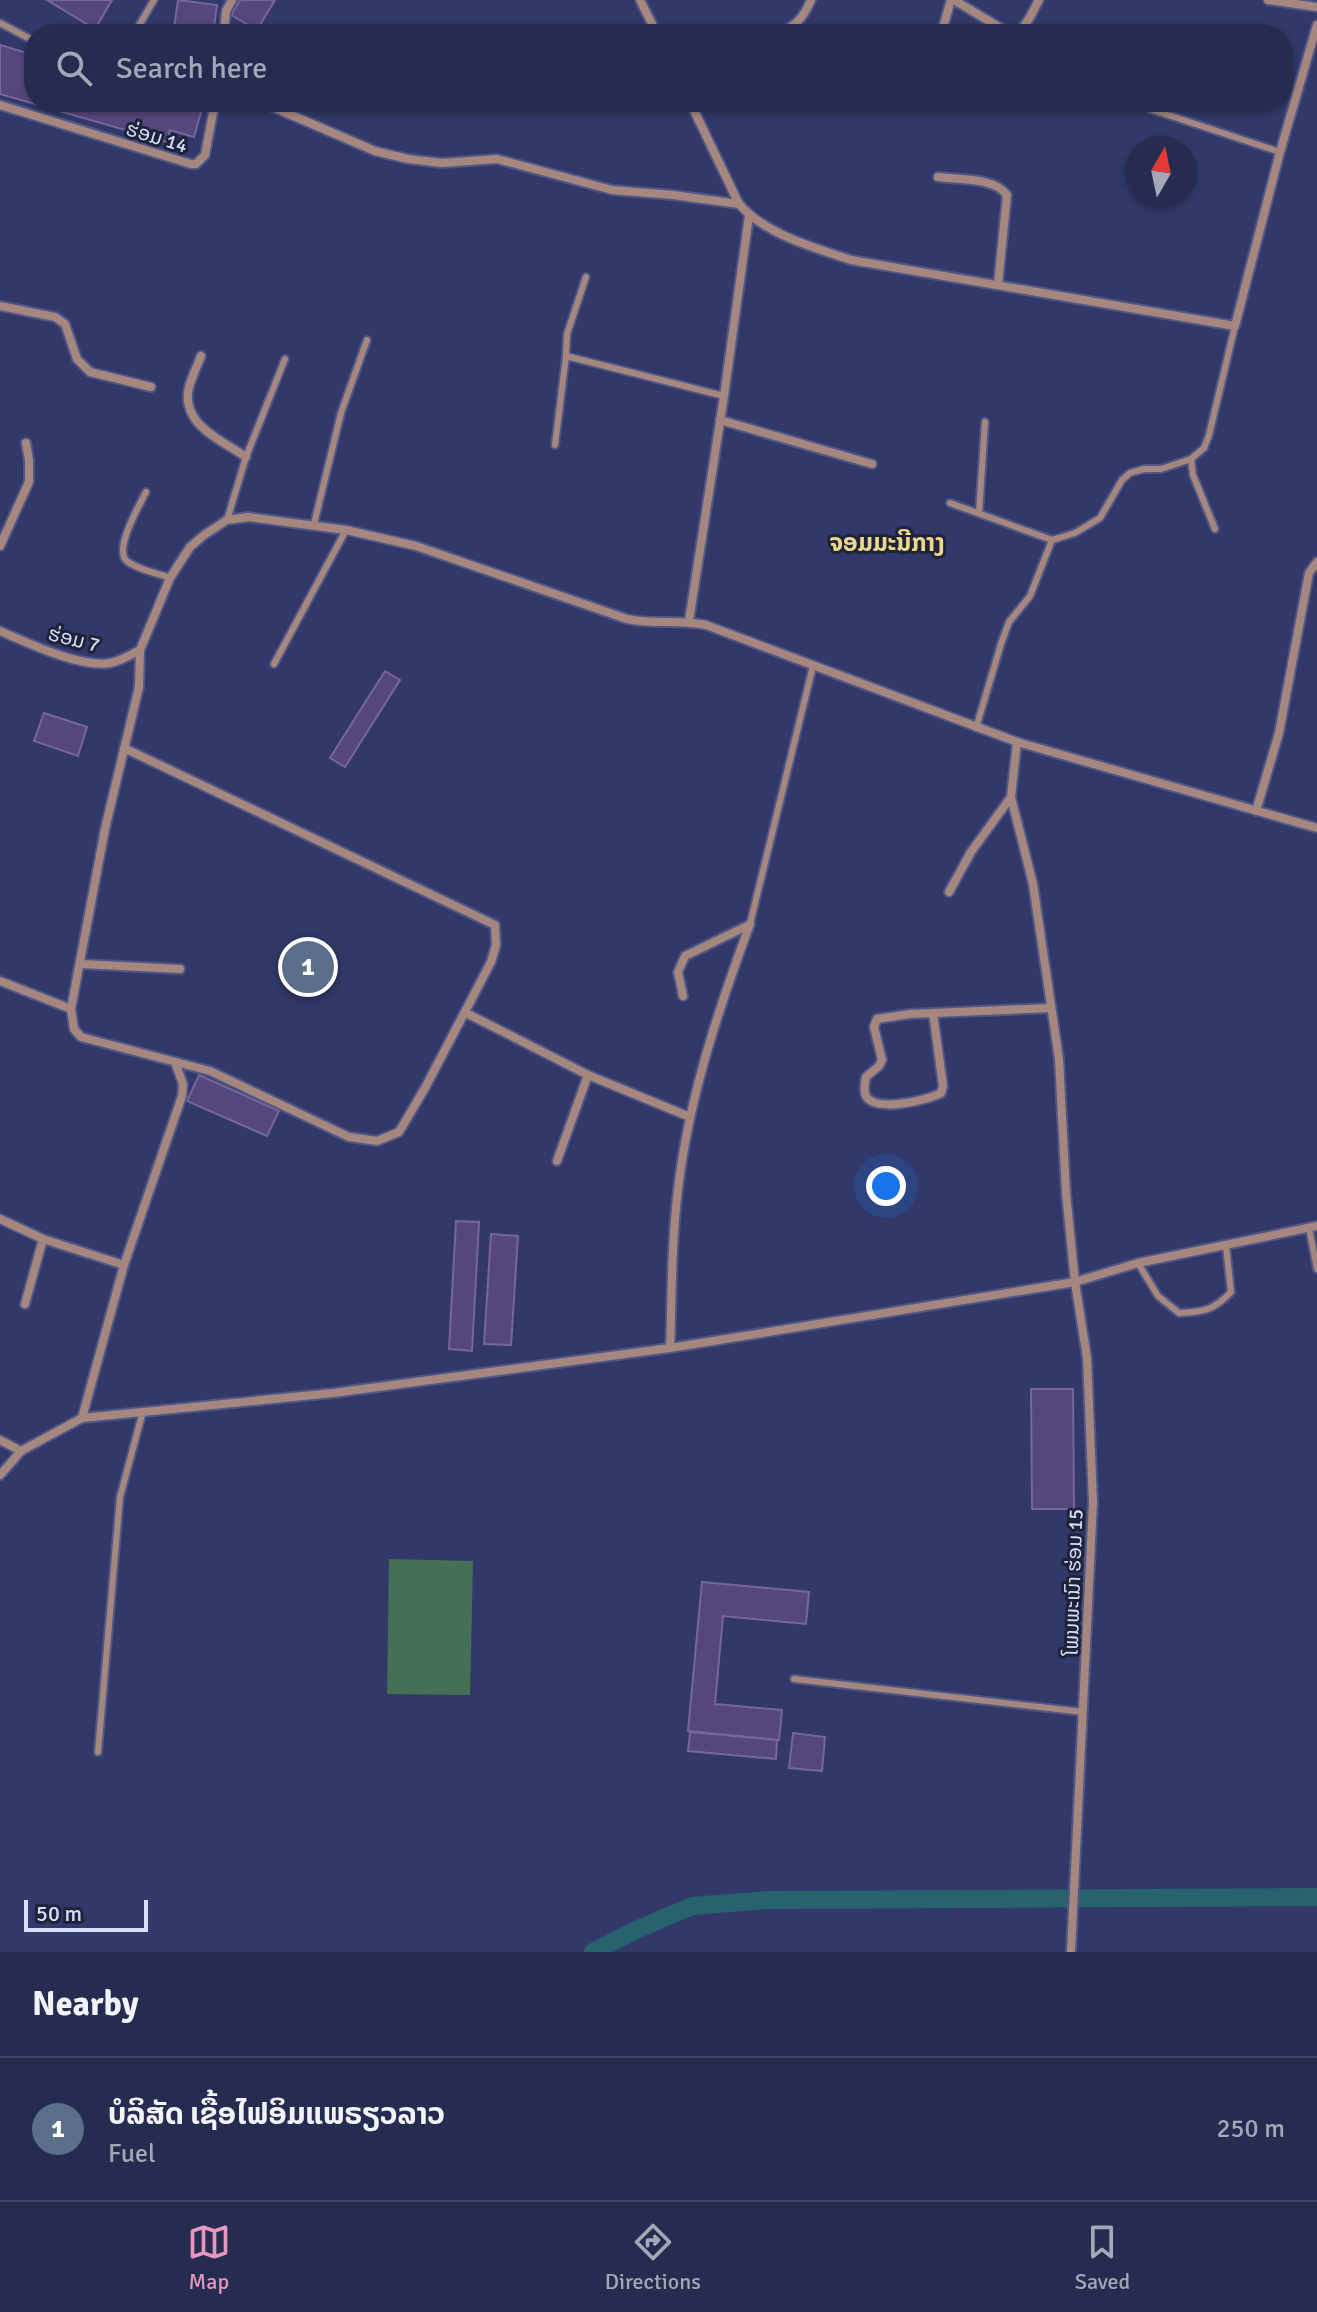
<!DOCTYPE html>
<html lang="en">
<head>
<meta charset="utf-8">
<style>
  :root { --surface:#262b50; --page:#2e3357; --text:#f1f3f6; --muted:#a4a7b7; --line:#424767; --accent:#e797bd }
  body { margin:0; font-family:Signika,"Noto Sans Lao",sans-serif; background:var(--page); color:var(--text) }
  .compass { position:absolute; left:1125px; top:136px; width:72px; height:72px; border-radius:50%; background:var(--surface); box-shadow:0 2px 6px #0004; rotate:9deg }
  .scale { position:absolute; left:24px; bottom:20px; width:124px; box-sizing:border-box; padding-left:8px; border:4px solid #d7defc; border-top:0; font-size:22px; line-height:28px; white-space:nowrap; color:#d7defc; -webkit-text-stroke:6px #1f233a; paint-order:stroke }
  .you { position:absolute; left:886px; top:1186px; width:28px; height:28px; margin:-20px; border:6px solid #fff; border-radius:50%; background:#1a73e8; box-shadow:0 0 0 12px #1a73e833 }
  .badge { display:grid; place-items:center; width:52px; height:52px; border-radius:50%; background:var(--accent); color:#fff; font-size:26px; font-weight:700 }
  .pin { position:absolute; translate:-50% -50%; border:4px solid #fff; box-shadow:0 2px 8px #0006 }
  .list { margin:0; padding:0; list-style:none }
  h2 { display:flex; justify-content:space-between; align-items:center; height:104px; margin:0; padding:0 32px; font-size:34px }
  h2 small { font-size:26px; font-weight:400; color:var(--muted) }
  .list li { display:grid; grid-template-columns:52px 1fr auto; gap:24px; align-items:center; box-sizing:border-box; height:144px; padding:0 32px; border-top:2px solid var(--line) }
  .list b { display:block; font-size:30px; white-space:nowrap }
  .list p { margin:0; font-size:26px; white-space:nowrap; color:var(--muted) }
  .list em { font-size:26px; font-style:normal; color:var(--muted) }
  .icon { flex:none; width:44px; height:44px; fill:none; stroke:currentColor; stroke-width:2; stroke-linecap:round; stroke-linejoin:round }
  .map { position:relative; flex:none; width:1317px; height:1952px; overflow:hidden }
  .search { position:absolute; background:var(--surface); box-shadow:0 2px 6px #0004; left:24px; right:24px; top:24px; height:88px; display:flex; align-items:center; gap:20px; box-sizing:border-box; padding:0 28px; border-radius:32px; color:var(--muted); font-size:30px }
  .sheet { height:248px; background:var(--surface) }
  nav { display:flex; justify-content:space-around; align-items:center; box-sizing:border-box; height:112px; border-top:2px solid var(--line); background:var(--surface); font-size:22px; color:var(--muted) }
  nav a { display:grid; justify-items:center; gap:4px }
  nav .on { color:var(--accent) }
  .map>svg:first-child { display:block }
  .green { fill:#447155 }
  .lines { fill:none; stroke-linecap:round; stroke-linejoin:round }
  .canal { stroke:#28626f; stroke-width:18 }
  .building { fill:#55477b; stroke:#75669d; stroke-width:2 }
  .service-casing { stroke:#505784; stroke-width:10 }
  .minor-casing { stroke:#505784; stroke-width:12 }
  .service { stroke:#a5877f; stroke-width:6 }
  .minor { stroke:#a5877f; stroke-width:8 }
  .labels { text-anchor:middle; stroke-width:6; stroke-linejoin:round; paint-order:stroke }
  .street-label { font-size:20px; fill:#d7defc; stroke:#1f233a }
  .quarter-label { font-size:24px; font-weight:bold; fill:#ebd88a; stroke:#1f233a }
</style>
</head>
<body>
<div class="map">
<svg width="1317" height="1952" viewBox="0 0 1317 1952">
  <rect width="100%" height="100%" fill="#32396a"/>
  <path class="green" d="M389,1559L473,1561L470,1695L387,1694Z"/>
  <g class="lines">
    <path class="canal" d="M593,1952L638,1929L692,1906L768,1900L1317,1897"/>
  </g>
  <g class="building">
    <path d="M47,0H112L95,29Z"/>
    <path d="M178,0L217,5L213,34H173Z"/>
    <path d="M240,0H275L257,30L231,15Z"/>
    <path d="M0,45L34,55V102H182L202,109L194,137L170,130L167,142L0,94Z"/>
    <path d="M385,671L400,680L345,767L330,758Z"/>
    <path d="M44,713L87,727L78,756L34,741Z"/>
    <path d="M199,1075L279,1111L267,1136L187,1101Z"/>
    <path d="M456,1221L479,1222L472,1351L449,1349Z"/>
    <path d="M491,1234L518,1236L511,1345L484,1344Z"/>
    <path d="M1031,1389H1073L1074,1509H1032Z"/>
    <path d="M702,1582L809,1592L806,1624L723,1616L715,1704L782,1710L779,1740L688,1731Z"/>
    <path d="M690,1732L777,1740L776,1759L688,1751Z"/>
    <path d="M793,1733L825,1737L822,1771L789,1768Z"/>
  </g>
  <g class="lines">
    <g class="service-casing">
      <g id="service">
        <path d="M0,23L34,41"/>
        <path d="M134,34L154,0"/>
        <path d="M1150,109L1280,152"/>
        <path d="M586,277L567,334L566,356L724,396"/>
        <path d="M555,445L566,356"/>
        <path d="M1191,459L1193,475L1215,529"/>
        <path d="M146,492C139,506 112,552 128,562C139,570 157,573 170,578"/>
        <path d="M950,503L1052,540L1059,538L1075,533L1100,518L1122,480L1130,473L1144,469H1161L1191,459L1204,448L1209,435L1235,326"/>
        <path d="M979,513L985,422"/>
        <path d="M227,520L246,457L285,359"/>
        <path d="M314,524L341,413L367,340"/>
        <path d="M274,664L346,530"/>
        <path d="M976,728L1001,644L1009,622L1030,596L1052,540"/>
        <path d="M750,924L813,666"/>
        <path d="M1309,1228L1317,1269"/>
        <path d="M1138,1263L1158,1296L1179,1313C1204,1312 1214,1310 1231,1292L1226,1246"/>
        <path d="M794,1679L1083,1712"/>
        <path d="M98,1752L120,1497L143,1411"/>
      </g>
    </g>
    <g class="minor-casing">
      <g id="minor">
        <path d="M640,0L657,34"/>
        <path d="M954,0L1009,33C1025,34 1032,12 1039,0"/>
        <path d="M1268,0L1317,7"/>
        <path d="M224,34L226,11L232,0"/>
        <path d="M778,34C796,25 803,19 811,0"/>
        <path d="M941,34L951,0"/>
        <path d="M261,102L375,151L408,159L442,163L497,159L612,190L673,195L739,204"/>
        <path d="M690,102L739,204C766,235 813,247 851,260L1235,326L1280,152L1317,25"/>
        <path d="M0,105L191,164H196L205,155L215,102"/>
        <path d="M938,177C959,180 994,177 1007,195L998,284"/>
        <path d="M0,306L55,317L65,324L77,359L90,372L151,387"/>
        <path d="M201,356C197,366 192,377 189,387C180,424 221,440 246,457"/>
        <path d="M720,420L872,464"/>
        <path d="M0,546L29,482V460L26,443"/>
        <path d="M689,621L724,396L749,216"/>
        <path d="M0,631C28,643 80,668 110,663C121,661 131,655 140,650"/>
        <path d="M1017,742L1011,797L1033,884L1059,1059L1066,1193L1075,1282L1087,1358L1093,1502L1071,1952"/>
        <path d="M124,748L495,925L496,945L491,962L425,1088L399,1132L377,1141L349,1137L210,1071L81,1037L74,1029L71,1009L105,829L139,687L140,650L170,578L190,547L204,535L227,520L248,517L346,530L416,546L627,619C653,625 680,619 706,625L1017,742L1317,828"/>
        <path d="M1256,811L1279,733L1309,573L1317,562"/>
        <path d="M949,892L971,852L1011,797"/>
        <path d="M81,964L180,969"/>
        <path d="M0,981L71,1009"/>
        <path d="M683,996L678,972L685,956L749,925"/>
        <path d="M466,1013L588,1075L690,1117"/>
        <path d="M933,1013L943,1086L941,1093C928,1100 875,1113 866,1096C863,1090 865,1083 866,1077L879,1066L882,1060L874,1027L877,1019L910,1014L1050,1008"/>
        <path d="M557,1161L588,1075"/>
        <path d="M0,1219L43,1239L124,1265"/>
        <path d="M25,1304L43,1239"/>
        <path d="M670,1348C672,1302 671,1254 676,1208C685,1109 716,1016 750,924"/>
        <path d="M82,1418L124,1265L182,1096L183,1084L175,1062"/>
        <path d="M0,1440L21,1451"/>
        <path d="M0,1475L21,1451L82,1418L333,1393L670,1348L1075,1282L1138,1263L1317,1226"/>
      </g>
    </g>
    <use href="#service" class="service"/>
    <use href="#minor" class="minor"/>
  </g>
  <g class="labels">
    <g class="street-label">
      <text transform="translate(157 137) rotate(17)" y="7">ຮ່ອມ 14</text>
      <text transform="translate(74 639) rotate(14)" y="7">ຮ່ອມ 7</text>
      <text transform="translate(1073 1582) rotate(-88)" y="7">ໂພນພະເນົາ ຮ່ອມ 15</text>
    </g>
    <g class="quarter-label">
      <text x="887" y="551">ຈອມມະນີກາງ</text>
    </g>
  </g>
</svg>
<svg class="compass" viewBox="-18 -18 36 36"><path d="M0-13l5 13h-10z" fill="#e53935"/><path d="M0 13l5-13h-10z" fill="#a4a7b7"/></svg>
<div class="scale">50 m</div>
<div class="you"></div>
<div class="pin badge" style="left:308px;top:967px;background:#5c6f8a">1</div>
<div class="search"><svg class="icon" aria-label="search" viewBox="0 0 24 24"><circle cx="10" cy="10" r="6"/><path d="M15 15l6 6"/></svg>Search here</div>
</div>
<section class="sheet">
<h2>Nearby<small></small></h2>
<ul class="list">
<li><span class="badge" style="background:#5c6f8a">1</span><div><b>ບໍລິສັດ ເຊື້ອໄຟອິມແພຣຽວລາວ</b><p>Fuel</p></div><em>250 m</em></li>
</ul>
</section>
<nav>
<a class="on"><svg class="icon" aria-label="map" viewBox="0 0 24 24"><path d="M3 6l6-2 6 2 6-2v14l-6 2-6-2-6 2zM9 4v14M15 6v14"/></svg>Map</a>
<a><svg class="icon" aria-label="directions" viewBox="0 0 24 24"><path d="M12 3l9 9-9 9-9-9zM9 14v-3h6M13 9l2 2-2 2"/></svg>Directions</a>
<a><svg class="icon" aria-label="saved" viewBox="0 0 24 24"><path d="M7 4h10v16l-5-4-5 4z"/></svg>Saved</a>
</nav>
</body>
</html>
